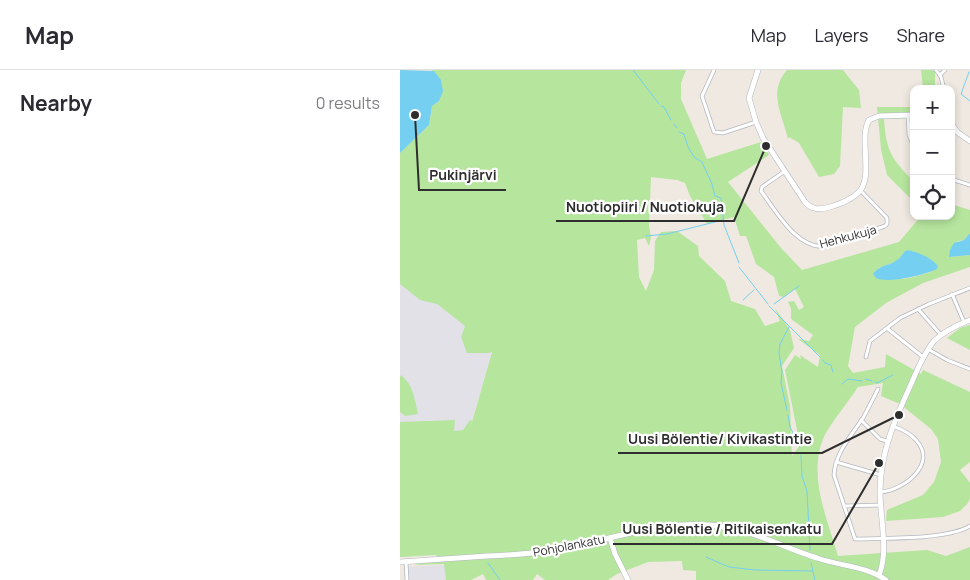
<!DOCTYPE html>
<html lang="en">
<head>
<meta charset="utf-8">
<style>
  :root { --surface:#fff; --page:#f7f7f7; --text:#2b2b33; --muted:#7c7c81; --line:#e1e1e2 }
  body { margin:0; font-family:Manrope,sans-serif; background:var(--page); color:var(--text) }
  .controls { position:absolute; right:15px; top:15px; display:grid; overflow:hidden; border-radius:10px; box-shadow:0 2px 8px #0003 }
  .controls button { width:45px; height:45px; display:grid; place-items:center; padding:0; border:0; border-bottom:1px solid var(--line); background:var(--surface); color:var(--text); font:25px sans-serif }
  .list { margin:0; padding:0; list-style:none }
  h2 { display:flex; justify-content:space-between; align-items:center; height:65px; margin:0; padding:0 20px; font-size:21px }
  h2 small { font-size:16px; font-weight:400; color:var(--muted) }
  .icon { flex:none; width:28px; height:28px; fill:none; stroke:currentColor; stroke-width:2; stroke-linecap:round; stroke-linejoin:round }
  .map { position:relative; flex:none; width:570px; height:510px; overflow:hidden }
  header { display:flex; align-items:center; gap:30px; box-sizing:border-box; height:70px; padding:0 25px; background:var(--surface); border-bottom:1px solid var(--line) }
  header strong { font-size:24px }
  nav { display:flex; gap:28px; margin-inline-start:auto; font-size:18px }
  main { display:flex }
  aside { flex:1; background:var(--surface) }
  .map>svg:first-child { display:block }
  .industrial { fill:#e3e1e8 }
  .green { fill:#b6e59e; fill-rule:evenodd }
  .water { fill:#75cff0 }
  .lines { fill:none; stroke-linecap:round; stroke-linejoin:round }
  .stream { stroke:#75cff0; stroke-width:1 }
  .street-casing { stroke:#b4b7c1; stroke-width:4.5 }
  .secondary-casing { stroke:#b4b7c1; stroke-width:6 }
  .street { stroke:#fff; stroke-width:3 }
  .secondary { stroke:#fff; stroke-width:5 }
  .labels { text-anchor:middle; stroke-width:4.5; stroke-linejoin:round; paint-order:stroke }
  .street-label { font-size:12px; fill:#2e2e2e; stroke:#fff }
  .leader { fill:none; stroke:#2e2e2e; stroke-width:2 }
  .callout-dot { fill:#2e2e2e; stroke:#fff; stroke-width:2 }
  .callout-label { font-size:14px; text-anchor:middle; font-weight:bold; fill:#2e2e2e; stroke:#fff; stroke-width:4.5; stroke-linejoin:round; paint-order:stroke }
</style>
</head>
<body>
<header>
<strong>Map</strong>
<nav><a>Map</a><a>Layers</a><a>Share</a></nav>
</header>
<main>
<aside>
<h2>Nearby<small>0 results</small></h2>
<ul class="list">
</ul>
</aside>
<div class="map">
<svg width="570" height="510" viewBox="0 0 570 510">
  <rect width="100%" height="100%" fill="#efe9e1"/>
  <g class="industrial">
    <path d="M0,203L94,274L34,484L0,487Z"/>
    <path d="M45,495L46,510H5L4,497Z"/>
  </g>
  <g class="green">
    <path d="M31,0H286L281,13V29L307,89L361,72L369,85L328,112L381,178L402,200L499,172L521,146H551V134L570,140V163L564,170L558,171L550,187L570,185V197L523,213L486,233L455,257L448,296L453,303L485,297L486,284L521,304L523,300L570,322V392L560,400L570,413V428L568,433L560,441L543,447L486,451L487,440L523,425L534,412L541,392L538,369L531,359L500,334L481,326L483,313L458,317C449,331 429,355 423,369C408,407 427,448 438,486L527,480L546,486L570,477V510H296V501L283,500L282,491L248,492L217,504L208,510H145L137,504L133,510H86L83,504L71,510H46L44,494L13,495L41,490L36,485L0,487V352L55,350L54,361L63,360L70,350L72,351L70,359L92,282L87,283H67L61,267L65,256L37,234L20,230L0,214V83L29,55L32,36L39,31L34,1ZM251,107L277,110L285,113L290,126L307,154L334,147L340,166H346L356,194L374,207L379,226L384,227L395,219L404,237L399,240L394,231L388,232L391,238V249L413,265L409,271L398,269L420,285L418,297L400,285L401,289L395,285L385,300L400,375L392,386L390,336L382,296L394,278L390,260L375,238L380,251L365,256L355,239L331,231L325,211L299,186L298,176L277,161L261,162L255,171L254,200L246,221L239,207L237,170L245,168L249,176L251,167L249,156ZM508,180L514,182L531,202C504,209 502,214 478,198L496,192L500,188L505,181Z"/>
    <path d="M387,0H443L459,20L461,38L443,37L440,96L434,104L419,107L399,73L389,67L388,69C383,45 367,22 387,0Z"/>
    <path d="M521,0H535V19H523Z"/>
    <path d="M477,37H514V48L484,49C486,82 492,89 514,112V132L487,105L481,79Z"/>
    <path d="M570,255V280L547,268L560,258Z"/>
    <path d="M1,305C13,314 15,330 18,344L5,346L0,342V307Z"/>
  </g>
  <g class="water">
    <path d="M0,0L34,1L41,10L43,21L39,31L32,36L29,55L0,83Z"/>
    <path d="M570,163V185L549,187L550,180L554,173L564,170Z"/>
    <path d="M508,180C519,183 531,187 538,196L537,199C524,205 488,214 476,208L473,204C482,193 488,197 497,190C501,188 502,184 505,181Z"/>
  </g>
  <g class="lines">
    <g class="stream">
      <path d="M233,0L259,34"/>
      <path d="M569,2L561,24L570,31"/>
      <path d="M261,36L264,37L271,50"/>
      <path d="M274,54L277,58"/>
      <path d="M279,62L284,64L288,77L294,87L302,92L312,114L315,126L321,128L324,155L339,193"/>
      <path d="M246,166L267,164L323,150"/>
      <path d="M339,197L368,234"/>
      <path d="M343,230L354,220"/>
      <path d="M374,234L399,216"/>
      <path d="M369,236L420,287"/>
      <path d="M423,290L425,293L431,295L433,302"/>
      <path d="M465,309L472,311"/>
      <path d="M475,312L477,313L493,305"/>
      <path d="M442,314L448,309L462,311"/>
      <path d="M387,340L381,313L382,302L379,283L380,274L389,257"/>
      <path d="M388,345L390,357L400,377"/>
      <path d="M401,385L402,406L407,421L410,480"/>
      <path d="M306,487L329,497L355,500L412,501"/>
      <path d="M88,493L100,510"/>
      <path d="M411,493L415,510"/>
    </g>
    <g class="street-casing">
      <g id="street">
        <path d="M314,0L302,26L314,62L323,63L356,52"/>
        <path d="M536,0L541,7L544,19"/>
        <path d="M540,5L545,0"/>
        <path d="M508,45L509,65L514,77"/>
        <path d="M385,101L362,117L361,121C376,141 398,181 426,176L485,156L487,154V148L461,121"/>
        <path d="M551,109L570,115"/>
        <path d="M552,224L564,252"/>
        <path d="M518,239L541,265"/>
        <path d="M488,259L523,287"/>
        <path d="M528,279L547,290L570,299"/>
        <path d="M466,287L470,271L500,248L529,234L570,218"/>
        <path d="M478,319C473,329 468,339 463,348C451,366 435,383 434,405L455,469C484,468 547,470 570,456"/>
        <path d="M461,350L480,369L487,371"/>
        <path d="M436,392L481,405"/>
        <path d="M481,422C504,420 538,394 516,370C510,363 501,359 493,356"/>
        <path d="M445,436L481,435"/>
        <path d="M6,492L7,510"/>
      </g>
    </g>
    <g class="secondary-casing">
      <g id="secondary">
        <path d="M358,0L349,28L356,52L363,68L405,132C412,140 420,140 430,137C472,124 466,111 465,72C465,64 465,57 469,50L479,46L514,45"/>
        <path d="M551,53L557,62L570,71"/>
        <path d="M210,468L215,484L228,510"/>
        <path d="M0,492C29,490 58,488 87,486C110,485 133,484 156,480C207,471 256,451 309,455C350,458 379,476 417,488C440,496 466,496 486,510"/>
        <path d="M479,505C489,482 480,447 480,422C480,382 496,347 512,312C518,298 524,283 534,271C544,261 557,255 570,250"/>
      </g>
    </g>
    <use href="#street" class="street"/>
    <use href="#secondary" class="secondary"/>
  </g>
  <g class="labels">
    <g class="street-label">
      <text transform="translate(448 167) rotate(-15)" y="4">Hehkukuja</text>
      <text transform="translate(169 476) rotate(-11)" y="4">Pohjolankatu</text>
    </g>
  </g>
  <path class="leader" d="M15 45L19 120H106M366 76L334 151H156M499 345L422 383H218M479 393L432 474H213"/>
  <g class="callout-dot">
    <circle cx="15" cy="45" r="5"/>
    <circle cx="366" cy="76" r="5"/>
    <circle cx="499" cy="345" r="5"/>
    <circle cx="479" cy="393" r="5"/>
  </g>
  <g class="callout-label">
    <text x="63" y="110">Pukinjärvi</text>
    <text x="245" y="142">Nuotiopiiri / Nuotiokuja</text>
    <text x="320" y="374">Uusi Bölentie/ Kivikastintie</text>
    <text x="322" y="464">Uusi Bölentie / Ritikaisenkatu</text>
  </g>
</svg>
<div class="controls">
<button>+</button>
<button>−</button>
<button><svg class="icon" aria-label="locate" viewBox="0 0 24 24"><circle cx="12" cy="12" r="6"/><path d="M12 2v4M12 18v4M2 12h4M18 12h4"/></svg></button>
</div>
</div>
</main>
</body>
</html>
